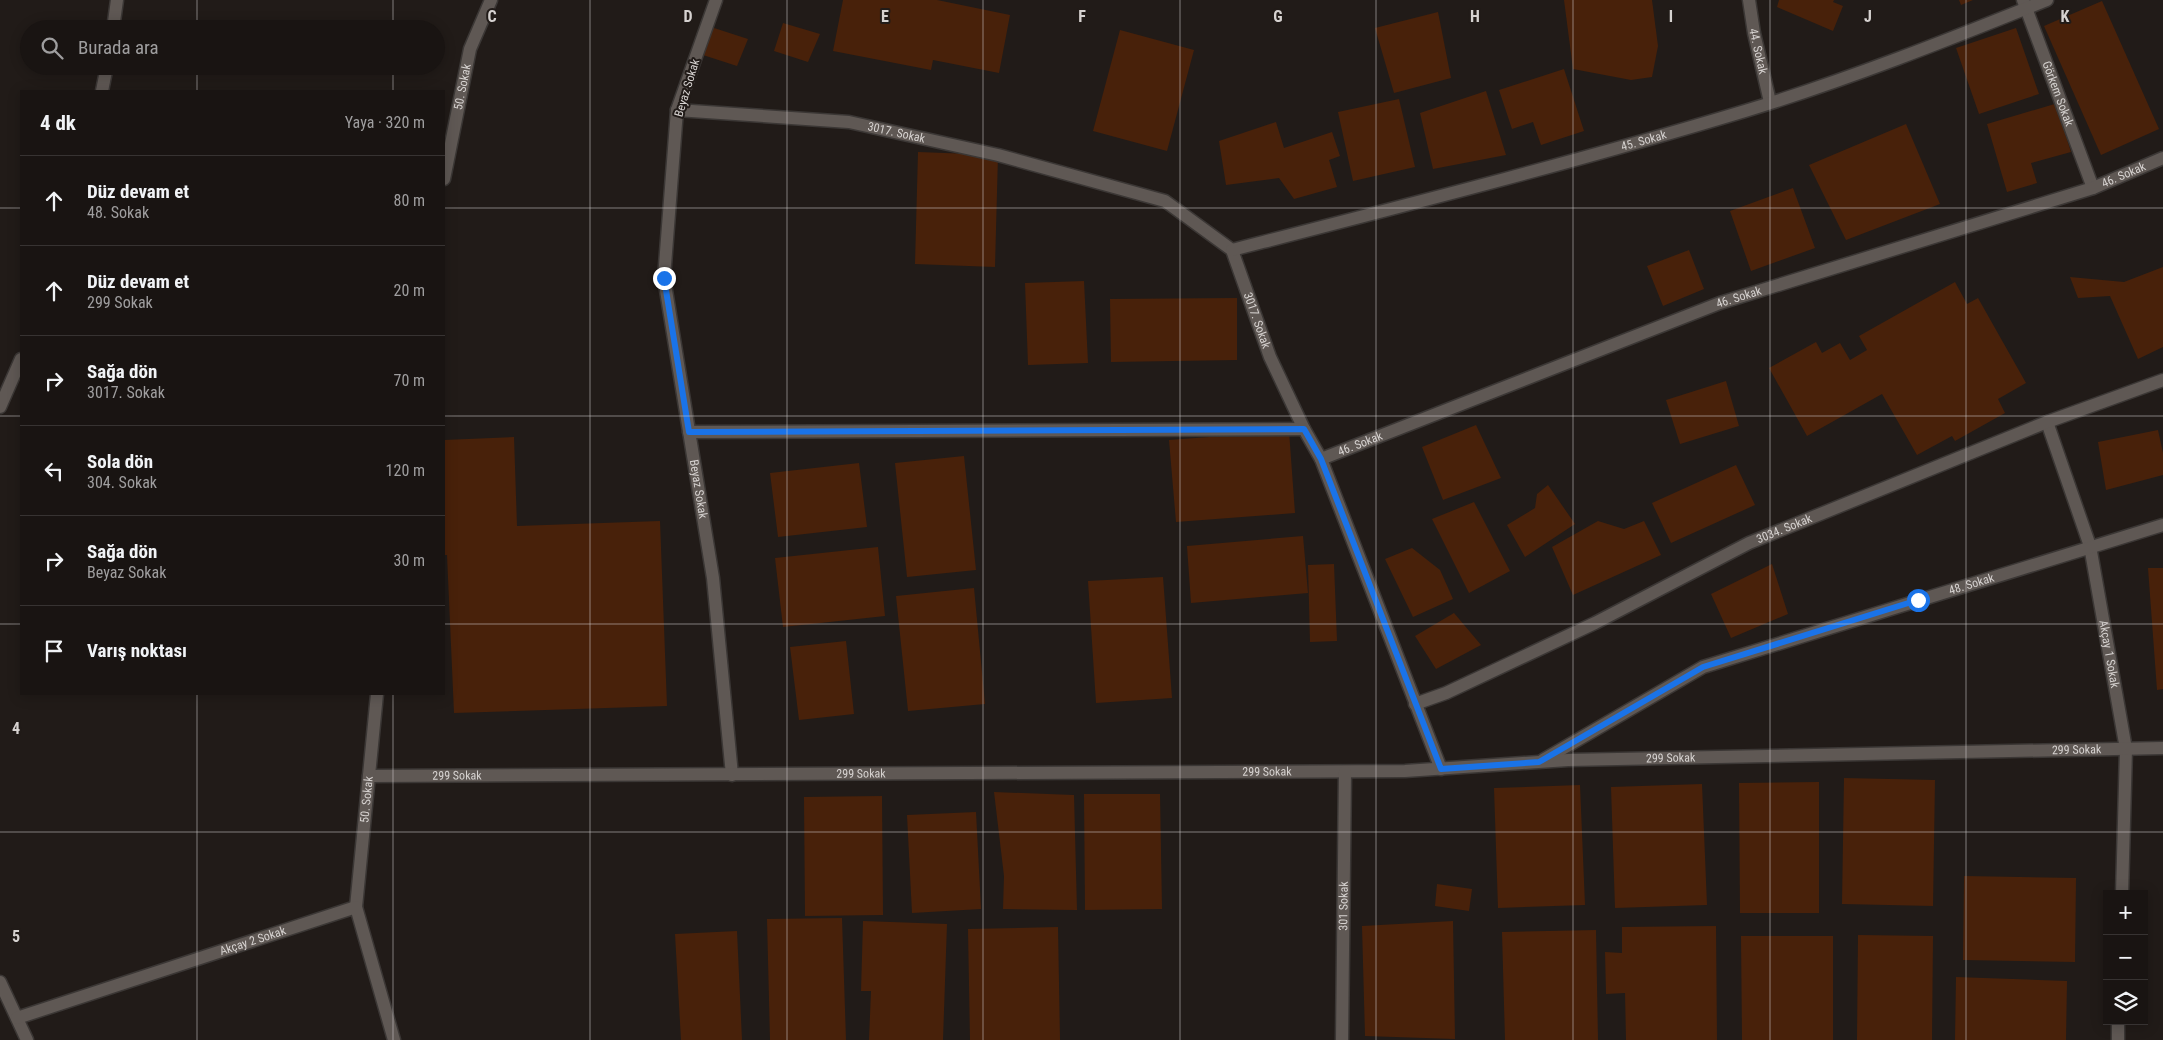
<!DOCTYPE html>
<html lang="tr">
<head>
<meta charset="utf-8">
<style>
  :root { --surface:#191412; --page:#221d1b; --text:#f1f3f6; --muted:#9f9e9f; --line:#373332 }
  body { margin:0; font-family:"Roboto Condensed",sans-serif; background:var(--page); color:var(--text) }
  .controls { position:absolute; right:15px; bottom:15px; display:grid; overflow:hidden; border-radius:0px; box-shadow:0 2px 12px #0003 }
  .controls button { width:45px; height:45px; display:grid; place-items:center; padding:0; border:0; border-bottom:1px solid var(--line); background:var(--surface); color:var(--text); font:25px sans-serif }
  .stop { position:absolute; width:15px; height:15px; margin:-11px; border:4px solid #1a73e8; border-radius:50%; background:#fff }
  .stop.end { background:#1a73e8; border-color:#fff; box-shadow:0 1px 5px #0008 }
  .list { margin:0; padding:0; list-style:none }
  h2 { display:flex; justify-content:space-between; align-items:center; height:65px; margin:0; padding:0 20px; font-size:21px }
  h2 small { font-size:16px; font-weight:400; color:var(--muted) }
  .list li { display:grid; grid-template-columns:32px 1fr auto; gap:15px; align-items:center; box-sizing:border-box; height:90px; padding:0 20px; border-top:1px solid var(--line) }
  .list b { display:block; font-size:19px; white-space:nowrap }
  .list p { margin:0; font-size:16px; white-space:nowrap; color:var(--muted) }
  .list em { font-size:16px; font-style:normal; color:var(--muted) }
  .icon { flex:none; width:28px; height:28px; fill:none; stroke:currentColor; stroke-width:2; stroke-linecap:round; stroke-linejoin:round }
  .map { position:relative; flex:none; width:2163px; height:1040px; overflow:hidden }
  .search { position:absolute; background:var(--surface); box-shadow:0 2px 12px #0003; left:20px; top:20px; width:425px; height:55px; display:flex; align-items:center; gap:12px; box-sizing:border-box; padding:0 18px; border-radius:28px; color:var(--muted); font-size:19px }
  .panel { position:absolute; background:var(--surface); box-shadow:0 2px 12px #0003; left:20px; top:90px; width:425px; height:605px; border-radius:0px }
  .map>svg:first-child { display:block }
  .building { fill:#48210a }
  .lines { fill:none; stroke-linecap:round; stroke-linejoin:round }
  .minor-casing { stroke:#3b3735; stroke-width:15 }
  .minor { stroke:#5f5854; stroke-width:12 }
  .route { stroke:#1a73e8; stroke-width:6 }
  .grid { fill:none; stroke:#d6d2d0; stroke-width:1; stroke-opacity:0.55 }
  .labels { text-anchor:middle; stroke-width:4; stroke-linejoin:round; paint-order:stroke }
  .street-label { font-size:12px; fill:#d6d2d0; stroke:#211b18 }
  .grid-label { font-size:16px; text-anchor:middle; font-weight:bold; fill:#d6d2d0; stroke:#211b18; stroke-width:4; stroke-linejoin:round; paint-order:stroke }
</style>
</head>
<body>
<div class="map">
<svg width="2163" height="1040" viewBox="0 0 2163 1040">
  <rect width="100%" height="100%" fill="#211b18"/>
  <g class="building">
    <path d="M843,0H937L1010,15L999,73L933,60L931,70L833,51Z"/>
    <path d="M1564,0H1652L1658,46L1652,77L1631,80L1573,69Z"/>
    <path d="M1779,0H1834L1833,2L1843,6L1833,31L1777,7Z"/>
    <path d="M1959,0H1973L1961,5Z"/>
    <path d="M2102,1L2159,129L2101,155L2044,26Z"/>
    <path d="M1438,12L1451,78L1394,93L1375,28Z"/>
    <path d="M783,23L820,34L808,62L774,51Z"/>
    <path d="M711,27L748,39L737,66L703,55Z"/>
    <path d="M2016,28L2039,94L1979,114L1956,48Z"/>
    <path d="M1120,30L1194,50L1167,151L1093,131Z"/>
    <path d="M1564,69L1584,131L1541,145L1533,122L1512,129L1499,90Z"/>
    <path d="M1486,91L1506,155L1433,169L1420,113Z"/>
    <path d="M1399,99L1415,167L1353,181L1338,112Z"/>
    <path d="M2068,100L2076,127L2064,130L2071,152L2031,163L2037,183L2007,192L1987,124Z"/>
    <path d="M1276,122L1284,148L1332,132L1340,156L1329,160L1337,187L1294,199L1279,178L1226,185L1219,141Z"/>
    <path d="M1906,124L1940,204L1846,240L1809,165Z"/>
    <path d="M918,152L998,155L995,267L915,264Z"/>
    <path d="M1793,188L1815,248L1751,271L1730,211Z"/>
    <path d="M1689,250L1704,289L1663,306L1647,266Z"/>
    <path d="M2163,267V347L2138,359L2110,296L2078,298L2070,277L2124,282Z"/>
    <path d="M1084,281L1088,363L1028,365L1025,283Z"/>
    <path d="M1955,282L1967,304L1978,298L2026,383L1998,399L2005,413L1955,441L1952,436L1917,455L1882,394L1807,436L1769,368L1816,342L1822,353L1840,343L1850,360L1867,350L1859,336Z"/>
    <path d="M1237,298V360L1111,362L1110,299Z"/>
    <path d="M1726,381L1739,426L1680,444L1666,400Z"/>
    <path d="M1476,425L1501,478L1443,500L1422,447Z"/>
    <path d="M2158,430L2163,453V475L2106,490L2098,442Z"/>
    <path d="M1289,431L1295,513L1176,522L1169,440Z"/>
    <path d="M514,437L517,526L660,521L667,706L454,713L447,555H444V440Z"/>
    <path d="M964,456L976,570L907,577L895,463Z"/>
    <path d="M859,463L867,527L778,537L770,473Z"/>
    <path d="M1736,465L1755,505L1671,543L1652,503Z"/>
    <path d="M1548,485L1575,524L1525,557L1507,525L1535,508L1537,494Z"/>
    <path d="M1474,502L1510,571L1469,593L1432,519Z"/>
    <path d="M1598,521L1624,529L1644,521L1661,555L1573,595L1552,547Z"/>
    <path d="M1303,536L1308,593L1191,603L1187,546Z"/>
    <path d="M878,547L885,616L783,627L775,558Z"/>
    <path d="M1412,548L1440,570L1453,599L1413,617L1385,559Z"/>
    <path d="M1334,564L1337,641L1310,642L1308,565Z"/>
    <path d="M1772,564L1788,614L1731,638L1711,594Z"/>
    <path d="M2148,568H2163V689L2157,690Z"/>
    <path d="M1163,577L1172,698L1096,703L1088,581Z"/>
    <path d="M974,588L985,704L908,711L896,596Z"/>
    <path d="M1454,613L1481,645L1436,669L1415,636Z"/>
    <path d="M846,641L854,714L799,720L790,647Z"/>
    <path d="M1844,778L1935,780L1933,906L1842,904Z"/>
    <path d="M1819,782V913H1740L1739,783Z"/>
    <path d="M1702,784L1707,905L1615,908L1611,787Z"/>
    <path d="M1580,785L1585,905L1498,908L1494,788Z"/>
    <path d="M994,792L1074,795L1077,910L1003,909L1004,876Z"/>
    <path d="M1084,794H1160L1162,909L1085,910Z"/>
    <path d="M882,796L883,915L805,916L804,797Z"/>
    <path d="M976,812L981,909L912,913L907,815Z"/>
    <path d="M1964,876L2076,878L2075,962L1963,960Z"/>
    <path d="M1437,884L1472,889L1469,911L1435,906Z"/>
    <path d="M842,918L846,1040H770L767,919Z"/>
    <path d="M863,921L947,924L943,1040H869L871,991H861Z"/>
    <path d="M1453,921L1455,1039L1365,1036L1362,926Z"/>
    <path d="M1716,926L1717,1040H1626L1625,993L1606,994L1605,952L1622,953V927Z"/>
    <path d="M1058,927L1060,1040H970L968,929Z"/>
    <path d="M1596,930L1598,1040H1505L1502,932Z"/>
    <path d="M737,931L742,1040H681L675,934Z"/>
    <path d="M1858,935L1933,936L1932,1040H1857Z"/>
    <path d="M1741,936H1833V1040H1742Z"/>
    <path d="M1956,977L2067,981L2066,1040H1955Z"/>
  </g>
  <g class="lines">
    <g class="minor-casing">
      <g id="minor">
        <path id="s1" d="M716,0L677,110L664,278L713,578L732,775"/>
        <path id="s2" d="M1749,0L1754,33L1770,102"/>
        <path id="s3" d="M2023,0L2093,188"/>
        <path d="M113,29L117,0"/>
        <path d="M102,91L107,66"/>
        <path id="s4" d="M677,110L849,122L998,155L1165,201L1232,250L1270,357L1304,429L1321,459L1441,769"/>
        <path id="s5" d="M444,179L470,49L491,0"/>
        <path id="s6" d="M1232,250C1403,206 1576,162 1745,111C1847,80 1948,40 2047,0"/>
        <path d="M0,407L21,359"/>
        <path id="s7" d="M2047,422L2090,546L2126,749L2122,894"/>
        <path d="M689,432L1304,429"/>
        <path id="s8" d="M1321,459L1720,303L2093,188L2163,158"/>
        <path id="s9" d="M1415,704L1446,693L1595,623L1749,543L2047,422L2163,380"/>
        <path id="s10" d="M1543,760L1703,667L2163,525"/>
        <path id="s11" d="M369,776L1405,771L1568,760L2163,748"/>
        <path id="s12" d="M356,907L377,694"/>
        <path d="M0,982L27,1040"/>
        <path id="s13" d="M17,1018L356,907L394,1040"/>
        <path id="s14" d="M1342,1040L1345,772"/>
        <path d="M2118,1040V1021"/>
      </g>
    </g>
    <use href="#minor" class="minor"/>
  </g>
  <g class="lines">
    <path class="route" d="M664,278L689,432L1304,429L1321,459L1441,769L1539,762L1703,667L1918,600"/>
  </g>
  <path class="grid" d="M197,0V29M393,0V29M590,0V1040M787,0V1040M983,0V1040M1180,0V1040M1376,0V1040M1573,0V1040M1770,0V1040M1966,0V1040M197,66V91M393,66V91M0,208H21M444,208H2163M0,416H21M444,416H2163M0,624H21M444,624H2163M197,694V1040M393,694V1040M0,832H2163"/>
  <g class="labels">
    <g class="street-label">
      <text dy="4" stroke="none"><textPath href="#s2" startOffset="52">44. Sokak</textPath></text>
      <text dy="4" stroke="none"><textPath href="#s5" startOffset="94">50. Sokak</textPath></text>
      <text transform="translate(687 88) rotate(-73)" y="4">Beyaz Sokak</text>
      <text dy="4" stroke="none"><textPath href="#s3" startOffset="100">Görkem Sokak</textPath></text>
      <text dy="4" stroke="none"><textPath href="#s4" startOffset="221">3017. Sokak</textPath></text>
      <text dy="4" stroke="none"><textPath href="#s6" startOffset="426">45. Sokak</textPath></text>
      <text dy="4" stroke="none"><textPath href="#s8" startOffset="852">46. Sokak</textPath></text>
      <text dy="4" stroke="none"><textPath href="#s8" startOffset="448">46. Sokak</textPath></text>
      <text dy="4" stroke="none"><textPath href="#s4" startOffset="656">3017. Sokak</textPath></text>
      <text dy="4" stroke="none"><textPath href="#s8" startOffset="42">46. Sokak</textPath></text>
      <text dy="4" stroke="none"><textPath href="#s1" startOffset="499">Beyaz Sokak</textPath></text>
      <text dy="4" stroke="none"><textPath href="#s9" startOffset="409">3034. Sokak</textPath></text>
      <text dy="4" stroke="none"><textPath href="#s10" startOffset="466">48. Sokak</textPath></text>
      <text dy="4" stroke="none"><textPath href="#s7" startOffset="241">Akçay 1 Sokak</textPath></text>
      <text dy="4" stroke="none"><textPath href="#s11" startOffset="1708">299 Sokak</textPath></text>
      <text dy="4" stroke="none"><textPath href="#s11" startOffset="1302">299 Sokak</textPath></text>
      <text dy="4" stroke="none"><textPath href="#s11" startOffset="898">299 Sokak</textPath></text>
      <text dy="4" stroke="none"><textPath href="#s11" startOffset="492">299 Sokak</textPath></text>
      <text dy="4" stroke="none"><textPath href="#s11" startOffset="88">299 Sokak</textPath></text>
      <text dy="4" stroke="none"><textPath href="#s12" startOffset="108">50. Sokak</textPath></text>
      <text dy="4" stroke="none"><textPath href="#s14" startOffset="134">301 Sokak</textPath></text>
      <text dy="4" stroke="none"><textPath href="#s13" startOffset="248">Akçay 2 Sokak</textPath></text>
    </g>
  </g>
  <g class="grid-label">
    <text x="492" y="22">C</text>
    <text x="688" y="22">D</text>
    <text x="885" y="22">E</text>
    <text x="1082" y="22">F</text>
    <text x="1278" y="22">G</text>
    <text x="1475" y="22">H</text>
    <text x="1671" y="22">I</text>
    <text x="1868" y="22">J</text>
    <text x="2065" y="22">K</text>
    <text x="16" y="734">4</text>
    <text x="16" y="942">5</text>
  </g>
</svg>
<div class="controls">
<button>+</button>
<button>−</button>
<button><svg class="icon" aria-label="layers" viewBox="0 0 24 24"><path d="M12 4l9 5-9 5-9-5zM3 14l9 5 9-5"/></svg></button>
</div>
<div class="stop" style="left:1918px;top:600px"></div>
<div class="stop end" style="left:664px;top:278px"></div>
<div class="search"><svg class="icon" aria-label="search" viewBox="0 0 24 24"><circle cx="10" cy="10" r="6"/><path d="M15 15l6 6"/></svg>Burada ara</div>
<section class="panel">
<h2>4 dk<small>Yaya · 320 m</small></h2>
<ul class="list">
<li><svg class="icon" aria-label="ahead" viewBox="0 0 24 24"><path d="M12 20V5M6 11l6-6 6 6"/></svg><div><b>Düz devam et</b><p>48. Sokak</p></div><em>80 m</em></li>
<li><svg class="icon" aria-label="ahead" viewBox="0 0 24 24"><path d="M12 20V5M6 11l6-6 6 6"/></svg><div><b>Düz devam et</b><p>299 Sokak</p></div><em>20 m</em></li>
<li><svg class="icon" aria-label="right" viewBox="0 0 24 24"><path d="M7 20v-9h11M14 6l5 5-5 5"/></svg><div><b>Sağa dön</b><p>3017. Sokak</p></div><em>70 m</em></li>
<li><svg class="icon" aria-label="left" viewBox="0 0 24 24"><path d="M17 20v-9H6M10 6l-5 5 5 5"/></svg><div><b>Sola dön</b><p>304. Sokak</p></div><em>120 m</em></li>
<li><svg class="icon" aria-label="right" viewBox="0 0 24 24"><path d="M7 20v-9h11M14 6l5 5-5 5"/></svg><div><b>Sağa dön</b><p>Beyaz Sokak</p></div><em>30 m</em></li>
<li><svg class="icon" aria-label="arrive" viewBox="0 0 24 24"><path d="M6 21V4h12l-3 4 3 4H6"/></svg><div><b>Varış noktası</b></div></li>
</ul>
</section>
</div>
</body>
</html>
